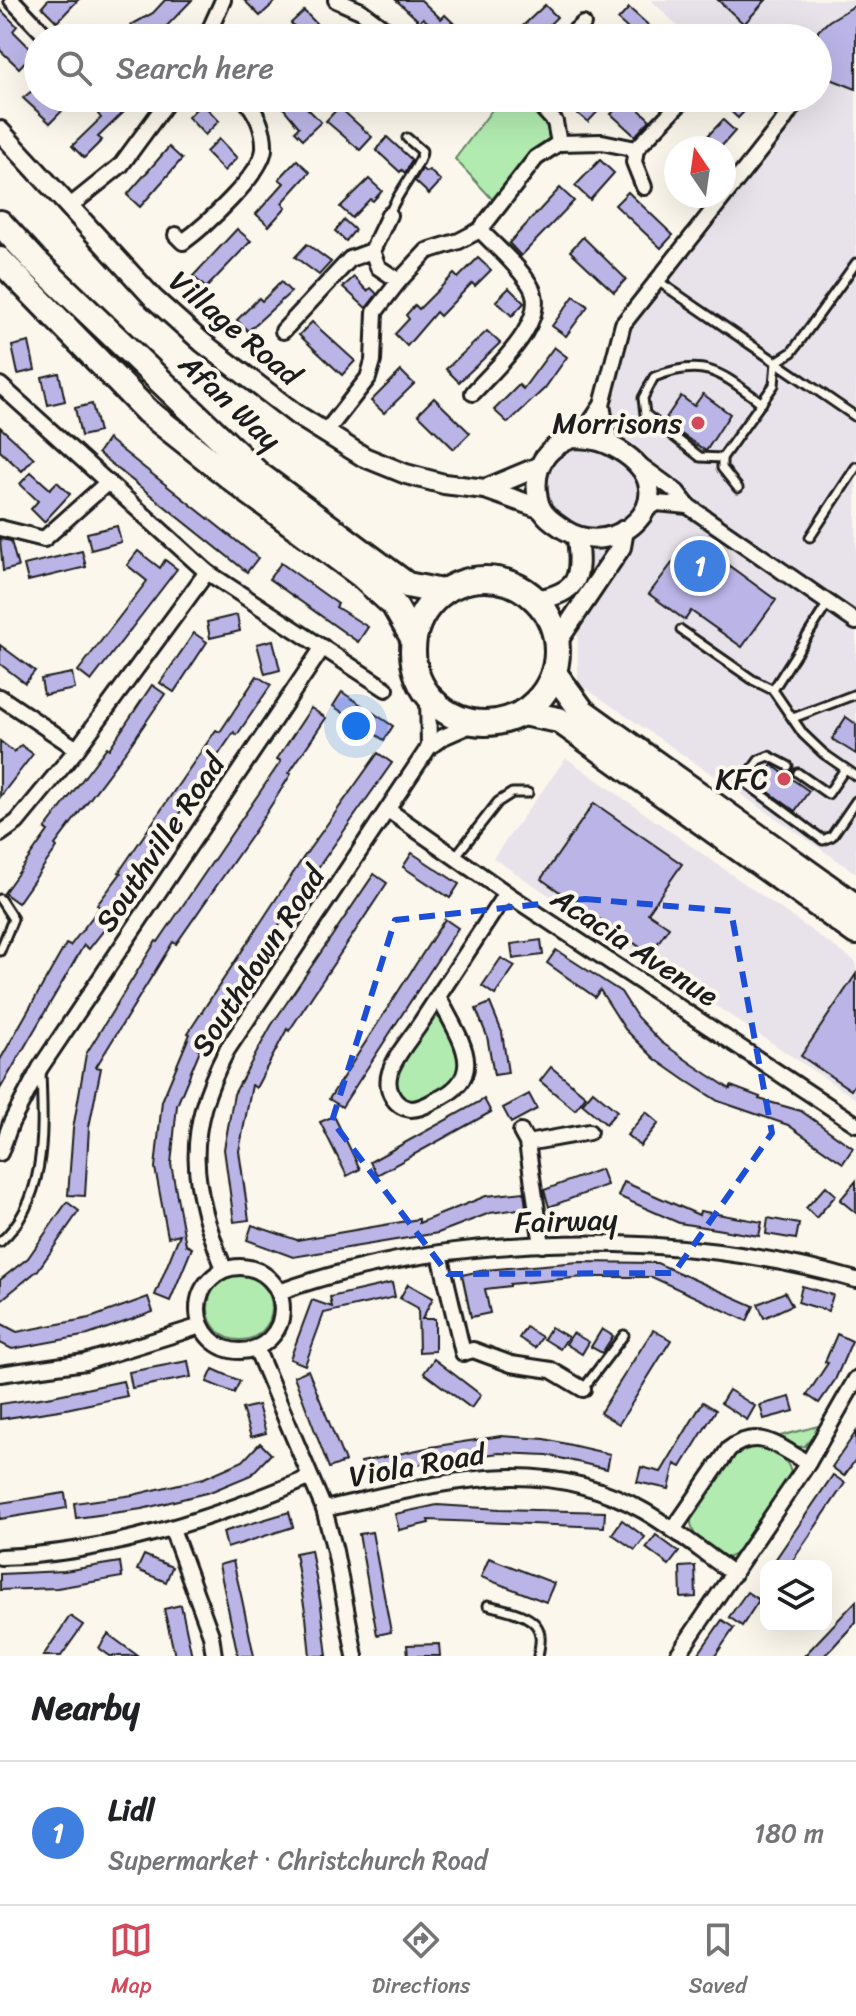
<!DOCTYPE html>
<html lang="en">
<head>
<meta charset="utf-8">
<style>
  :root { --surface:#fff; --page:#f2f2f2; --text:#202124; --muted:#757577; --line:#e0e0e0; --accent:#d1495b }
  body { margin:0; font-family:Sriracha,sans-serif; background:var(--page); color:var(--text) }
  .controls { position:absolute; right:24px; bottom:24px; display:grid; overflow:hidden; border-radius:16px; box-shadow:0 8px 32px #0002 }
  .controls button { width:72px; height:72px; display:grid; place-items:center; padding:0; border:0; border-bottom:2px solid var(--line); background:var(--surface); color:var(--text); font:40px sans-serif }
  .compass { position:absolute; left:664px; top:136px; width:72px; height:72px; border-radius:50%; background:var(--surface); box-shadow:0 8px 32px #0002; rotate:347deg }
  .you { position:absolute; left:356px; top:726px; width:28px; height:28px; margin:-20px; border:6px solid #fff; border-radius:50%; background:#1a73e8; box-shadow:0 0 0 12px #1a73e833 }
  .badge { display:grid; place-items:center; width:52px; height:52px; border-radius:50%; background:var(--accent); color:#fff; font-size:26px; font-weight:700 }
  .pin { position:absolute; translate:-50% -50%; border:4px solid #fff; box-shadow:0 2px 8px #0006 }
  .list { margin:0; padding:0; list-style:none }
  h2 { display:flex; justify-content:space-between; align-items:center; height:104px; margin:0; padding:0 32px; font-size:34px }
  h2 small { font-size:26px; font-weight:400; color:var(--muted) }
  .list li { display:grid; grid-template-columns:52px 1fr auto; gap:24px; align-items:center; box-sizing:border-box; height:144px; padding:0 32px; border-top:2px solid var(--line) }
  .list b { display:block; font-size:30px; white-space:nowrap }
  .list p { margin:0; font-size:26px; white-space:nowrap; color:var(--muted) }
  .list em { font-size:26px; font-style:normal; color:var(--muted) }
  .icon { flex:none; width:44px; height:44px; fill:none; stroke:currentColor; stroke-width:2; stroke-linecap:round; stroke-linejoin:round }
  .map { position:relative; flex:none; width:856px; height:1656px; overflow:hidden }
  .search { position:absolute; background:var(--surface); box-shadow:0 8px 32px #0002; left:24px; right:24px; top:24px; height:88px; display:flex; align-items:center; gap:20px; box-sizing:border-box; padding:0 28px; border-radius:44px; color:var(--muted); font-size:30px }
  .sheet { height:248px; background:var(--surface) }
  nav { display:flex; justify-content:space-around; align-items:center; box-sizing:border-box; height:112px; border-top:2px solid var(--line); background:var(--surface); font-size:22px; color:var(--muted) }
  nav a { display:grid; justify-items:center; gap:4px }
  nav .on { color:var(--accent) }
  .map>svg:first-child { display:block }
  .built { fill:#e8e3ea }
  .green { fill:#b1ebb0; stroke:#668466; stroke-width:2 }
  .building { fill:#bbb5e7; stroke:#1c1c1c; stroke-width:2 }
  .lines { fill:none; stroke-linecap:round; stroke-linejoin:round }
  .service-casing { stroke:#1c1c1c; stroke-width:13 }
  .minor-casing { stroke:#1c1c1c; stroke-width:20 }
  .tertiary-casing { stroke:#1c1c1c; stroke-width:24 }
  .primary-casing { stroke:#1c1c1c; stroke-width:30 }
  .service { stroke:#fbf7ec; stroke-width:7 }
  .minor { stroke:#fbf7ec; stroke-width:14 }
  .tertiary { stroke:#fbf7ec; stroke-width:18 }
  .primary { stroke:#fbf7ec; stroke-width:24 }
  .marked { fill:none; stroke:#1d4ed8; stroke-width:6; stroke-dasharray:16 10; stroke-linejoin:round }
  .poi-dot { fill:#d1495b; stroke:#fbf7ec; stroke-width:3 }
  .labels { text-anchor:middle; stroke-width:8; stroke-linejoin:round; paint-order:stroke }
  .street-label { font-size:30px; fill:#1c1c1c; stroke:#fbf7ec }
  .poi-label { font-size:30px; fill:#1c1c1c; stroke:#fbf7ec; text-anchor:end }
</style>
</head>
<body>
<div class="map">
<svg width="856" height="1656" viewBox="0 0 856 1656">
  <rect width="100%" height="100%" fill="#fbf7ec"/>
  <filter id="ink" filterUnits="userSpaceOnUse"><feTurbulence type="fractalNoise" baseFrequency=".0125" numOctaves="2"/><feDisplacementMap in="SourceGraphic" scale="16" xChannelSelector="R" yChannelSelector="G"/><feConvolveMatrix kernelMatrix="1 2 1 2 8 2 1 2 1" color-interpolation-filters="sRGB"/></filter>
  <g filter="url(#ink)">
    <g class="built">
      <path d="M651,0H856V873L578,683L577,538L539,508L538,467L602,405L623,324L781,124L752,98H818V38H690Z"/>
      <path d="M566,758L856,962V1099L493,858Z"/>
    </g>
    <g class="green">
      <path d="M518,98H523L546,124L550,141L528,154L493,200L455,159L495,106Z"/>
      <path d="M437,1017C446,1022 447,1029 451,1038C455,1047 462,1059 460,1069C459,1082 423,1106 410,1102C401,1100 397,1091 392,1084L397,1067L430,1018Z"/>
      <circle cx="240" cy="1308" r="32"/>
      <path d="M822,1425L805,1446L798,1447L776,1437Z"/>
      <path d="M754,1443C774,1452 790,1455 792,1479L738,1553L725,1559C707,1547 689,1539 691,1516L733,1453Z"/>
    </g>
    <g class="building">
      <path d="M48,0H78L57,22L42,7Z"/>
      <path d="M165,0H192L162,31L149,38H138L131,25L153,13Z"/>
      <path d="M244,0H277L260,16Z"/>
      <path d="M396,0H421L441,19L445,15L469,38H445L423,18L420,22Z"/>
      <path d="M718,0H766L744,24Z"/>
      <path d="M545,5L557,17L545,29L535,38H510Z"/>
      <path d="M856,5V89L818,74V31L829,21Z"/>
      <path d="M629,8L663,38H638L618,20Z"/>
      <path d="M0,9L17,26L13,31L34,52L19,68L0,50Z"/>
      <path d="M304,11L312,19L330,38H292L299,32L291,23Z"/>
      <path d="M38,86V98H49L62,111L50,123L23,98Z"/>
      <path d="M114,98L127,109L98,137L102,140L84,158L72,146L101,118L98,114Z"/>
      <path d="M275,98H297L321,122L303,139L295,131L299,127Z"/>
      <path d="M558,98H590L601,108L588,122Z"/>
      <path d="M627,98L650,120L635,136L611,114Z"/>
      <path d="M733,98H757L738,118L725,106Z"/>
      <path d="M202,103L219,121L205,135L188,117Z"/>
      <path d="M339,107L372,137L360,150L326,121Z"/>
      <path d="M723,120L735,131L720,148H696Z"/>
      <path d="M387,137L412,160L405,173L402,170L400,172L376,150Z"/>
      <path d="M219,139L237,158L224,171L206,152Z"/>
      <path d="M169,147L182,159L140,207L127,195Z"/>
      <path d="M297,160L310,172L282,203L286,207L269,226L256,214L284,183L279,179Z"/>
      <path d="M600,160L614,173L590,200L575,186Z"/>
      <path d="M422,169L426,172L429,170L441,181L429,194L415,181Z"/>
      <path d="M369,179L382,191L373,201L370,199L352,218L340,207Z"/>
      <path d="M560,188L574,201L521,256L509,243Z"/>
      <path d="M628,192L673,235L661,248L615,205Z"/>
      <path d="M344,220L355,230L346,241L335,231Z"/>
      <path d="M237,229L251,241L206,288L193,276Z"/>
      <path d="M583,237L626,279L614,292L570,251Z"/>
      <path d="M307,244L331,262L319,275L295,257Z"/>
      <path d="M478,258L491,270L475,286L472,283L440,316L436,312L407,346L395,334L409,319L406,315L415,305L419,309L454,274L458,278Z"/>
      <path d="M354,277L367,291L371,288L377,294L366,308L343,287Z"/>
      <path d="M281,282L291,292L248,331L237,320L259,298L262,301Z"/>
      <path d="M509,288L524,303L512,316L496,301Z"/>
      <path d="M574,296L588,306L566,336L552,326Z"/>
      <path d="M312,322L355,361L342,375L299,335Z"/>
      <path d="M487,331L500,343L459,382L446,369Z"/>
      <path d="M29,342L35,370L18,374L12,346Z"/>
      <path d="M554,347L567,357L545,388L508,423L494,410L519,385L523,389Z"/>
      <path d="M401,371L414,384L384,413L371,401Z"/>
      <path d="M59,373L65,401L48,405L42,377Z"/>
      <path d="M703,394L730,414L706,451L677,431L679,427L666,418L681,396L694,406Z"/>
      <path d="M434,398L470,433L454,449L418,414Z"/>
      <path d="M92,404L99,432L81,436L75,408Z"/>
      <path d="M0,427L34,458L22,471L0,451Z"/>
      <path d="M108,439L258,558L247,572L98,453Z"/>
      <path d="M31,472L50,489L57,482L70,494L44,522L31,509L38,501L20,484Z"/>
      <path d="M117,526L121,542L91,550L87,533Z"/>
      <path d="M691,538L776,600L742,647L691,611L685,620L649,594Z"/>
      <path d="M0,539L11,541L18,567L3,571Z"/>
      <path d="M82,551L86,567L28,581L24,565Z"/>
      <path d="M138,551L160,568L165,560L177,569L91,681L78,671L147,581L127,565Z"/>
      <path d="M281,563L338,604L336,607L368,627L358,642L269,579Z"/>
      <path d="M237,615L240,631L210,638L207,622Z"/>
      <path d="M194,633L207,642L174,692L160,683Z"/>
      <path d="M273,640L280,670L265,674L257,644Z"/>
      <path d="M0,645L35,671L25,683L0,664Z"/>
      <path d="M72,673L75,689L44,695L41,679Z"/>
      <path d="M257,676L271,685L237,735L234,732L195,789L151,858L127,890L129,892L104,924L107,926L89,949L84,945L0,1089V1060L66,944L70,946L100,907L97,905L121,873L119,872L174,791L216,730L220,732Z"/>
      <path d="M152,685L165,694L131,744L55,845L57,847L18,903L4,893L48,831L45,829L107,747L109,749Z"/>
      <path d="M342,692L393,726L384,740L333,706Z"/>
      <path d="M311,708L326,718L289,773L291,774L258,826L176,944L173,942L96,1067L101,1068L89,1127L85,1196L68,1195L73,1129L86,1054L156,941L158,942L281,761L277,759Z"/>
      <path d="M846,717L856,724V754L832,739Z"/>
      <path d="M0,741L14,752L21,745L33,754L0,797Z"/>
      <path d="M378,753L392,763L310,879L198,1049L200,1050L177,1105L171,1164L186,1245L192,1248L170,1301L155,1295L180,1234L168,1237L155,1168L162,1101L190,1034L188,1033L303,858Z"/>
      <path d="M772,765L783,773L792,771V779L809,791L795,811L758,784Z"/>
      <path d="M594,803L682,864L648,913L669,927L650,954L541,879Z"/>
      <path d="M412,853L459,884L450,898L403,867Z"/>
      <path d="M374,874L387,883L289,1031L287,1029L256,1088L252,1085L239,1151L249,1220L234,1222L224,1149L234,1094L271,1026Z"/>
      <path d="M445,919L458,928L342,1107L329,1099Z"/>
      <path d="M541,940L543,955L513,959L511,944Z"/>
      <path d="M556,950L621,992L637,1017L661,1042L695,1066L730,1089L731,1086L760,1097L759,1099L801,1111L853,1148L843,1163L788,1125L718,1101L685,1080L655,1059L625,1029L600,990L595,997L547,963Z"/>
      <path d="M501,958L515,966L495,995L482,986Z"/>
      <path d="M856,974V1082L851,1090L801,1056Z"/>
      <path d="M490,1003L502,1032L508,1073L494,1075L487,1036L476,1009Z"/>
      <path d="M551,1067L586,1096L575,1110L540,1081Z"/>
      <path d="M593,1091L617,1111L606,1124L582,1104Z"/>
      <path d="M529,1094L537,1109L511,1123L503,1108Z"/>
      <path d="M484,1099L491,1112L377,1175L370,1162Z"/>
      <path d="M646,1112L659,1123L640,1146L627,1135Z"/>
      <path d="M334,1116L360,1169L347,1176L320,1122Z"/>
      <path d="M601,1169L607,1185L549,1207L544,1190Z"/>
      <path d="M856,1181V1213L840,1200Z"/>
      <path d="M624,1182L699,1215L700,1211L762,1222L759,1236L679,1223L618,1196Z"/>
      <path d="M826,1186L836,1195L816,1218L806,1208Z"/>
      <path d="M524,1192L526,1208L490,1213L438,1233L293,1257L247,1240L252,1225L297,1240L419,1219V1223L486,1196Z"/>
      <path d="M67,1202L79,1211L38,1270L0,1301V1280L28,1258Z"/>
      <path d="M768,1218L799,1224L796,1239L766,1234Z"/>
      <path d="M579,1262L657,1263L754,1306L747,1321L652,1277H584L510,1284V1286L485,1289L490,1313L471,1317L462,1275L485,1270Z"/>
      <path d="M392,1283L395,1297L324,1313L305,1365L290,1359L312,1300L332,1307L330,1297Z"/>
      <path d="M408,1284L433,1298L422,1319H435V1351L419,1352L418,1308L400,1298Z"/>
      <path d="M802,1286L833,1295L828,1311L798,1302Z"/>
      <path d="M785,1292L792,1305L764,1318L758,1304Z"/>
      <path d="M148,1297L153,1312L88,1335L12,1349L0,1343V1323L17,1332L90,1318Z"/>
      <path d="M526,1327L542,1337L535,1348L519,1338Z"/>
      <path d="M551,1327L568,1337L560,1349L544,1339Z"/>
      <path d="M602,1329L613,1336L602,1353L591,1347Z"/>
      <path d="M653,1330L671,1340L619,1424L600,1413Z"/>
      <path d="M573,1333L589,1342L582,1354L566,1344Z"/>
      <path d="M837,1334L852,1341L835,1380L819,1403L807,1395L828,1363L825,1362Z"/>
      <path d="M434,1359L481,1395L471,1408L424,1373Z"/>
      <path d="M188,1361L191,1377L132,1388L129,1372Z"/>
      <path d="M213,1369L240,1381L234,1393L207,1382Z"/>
      <path d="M308,1370L345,1462L329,1468L294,1376Z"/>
      <path d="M123,1381L127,1396L66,1409L0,1419V1404L53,1396Z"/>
      <path d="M729,1390L755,1406L747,1420L721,1403Z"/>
      <path d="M790,1397L794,1411L764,1419L760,1405Z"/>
      <path d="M703,1402L716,1410L681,1467L675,1464L669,1489L637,1482L641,1467L661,1472Z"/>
      <path d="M258,1405L266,1433L251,1437L242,1409Z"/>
      <path d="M856,1432V1459L844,1476L832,1467Z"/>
      <path d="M501,1436L545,1439L610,1454L607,1469L547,1455L499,1453L426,1463L364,1478L361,1462L431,1447Z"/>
      <path d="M260,1443L271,1454L251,1475L210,1492L142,1509L76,1518L74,1503L133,1495L204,1478L243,1461Z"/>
      <path d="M833,1475L845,1483L789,1566H771Z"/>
      <path d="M65,1493L67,1508L0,1519V1503Z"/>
      <path d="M437,1505L500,1509L605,1512L604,1527L428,1520L429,1523L399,1530L395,1514Z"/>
      <path d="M289,1512L293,1527L227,1548L223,1532Z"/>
      <path d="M622,1520L645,1537L635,1550L612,1534Z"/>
      <path d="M372,1532L391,1632L377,1635L359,1534Z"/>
      <path d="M656,1535L679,1552L669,1565L646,1548Z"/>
      <path d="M311,1550L321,1606L327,1656H310L306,1617L295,1553Z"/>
      <path d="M144,1555L172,1567L166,1582L137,1570Z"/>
      <path d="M489,1558L554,1583L546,1602L481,1577Z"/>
      <path d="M233,1561L241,1595L254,1656H238L219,1565Z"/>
      <path d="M120,1562L122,1577L57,1588L0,1590V1574L64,1571Z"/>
      <path d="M695,1566L696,1597L681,1598L680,1567Z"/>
      <path d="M747,1592L759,1600L742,1626L729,1617Z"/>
      <path d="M856,1601V1622L832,1648L824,1656H804Z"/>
      <path d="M181,1605L192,1656H175L164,1609Z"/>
      <path d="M70,1616L83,1625L61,1656H43Z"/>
      <path d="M722,1620L734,1628L715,1656H697Z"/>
      <path d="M108,1634L138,1656H110L99,1648Z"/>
      <path d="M439,1644L440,1656H408L407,1645Z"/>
    </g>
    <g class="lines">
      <g class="service-casing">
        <g id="service">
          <path d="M351,99L363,106L374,98"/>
          <path d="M389,215C395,195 422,165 422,151L407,138"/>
          <path d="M658,281L856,417"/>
          <path d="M722,458L700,457L645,414L643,398L654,377C706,357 721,373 762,403"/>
          <path d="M738,488L722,468V458L774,385L776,362L792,352L856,263"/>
          <path d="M810,537L856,467"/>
          <path d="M681,630L753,680L773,690L803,734L824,754L856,776"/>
          <path d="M773,690L828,603"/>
          <path d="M793,718L856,694"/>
          <path d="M788,766L769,756L759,760L748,775L749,785L823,840L832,836L856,801"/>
          <path d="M798,773L828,794L845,769"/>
          <path d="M455,857L498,802L512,793H528"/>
          <path d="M0,899L13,919L0,951"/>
          <path d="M0,1242C48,1200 43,1129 41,1072"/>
          <path d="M583,1389L624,1335"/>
          <path d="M488,1605C504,1610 539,1614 540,1636C541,1642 539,1650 538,1656"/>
        </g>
      </g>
      <g class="minor-casing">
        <g id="minor">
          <path d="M12,0L48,38"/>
          <path d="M336,0L361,11L397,38"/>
          <path d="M206,38L223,0"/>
          <path d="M567,38L583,24"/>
          <path d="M533,98L555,122L559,143"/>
          <path d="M636,149L634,162L644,187"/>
          <path d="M69,207L121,165L170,98"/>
          <path d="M389,215L372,251L378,267L399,281"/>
          <path d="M176,235L183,242C204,227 262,174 264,149C265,129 256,112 244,98"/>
          <path d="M283,331L350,259L372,251"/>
          <path d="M0,385L207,572L386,689"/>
          <path d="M473,393C494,369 552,320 530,285C518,265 496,247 480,230"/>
          <path d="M602,405L606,428L613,446"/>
          <path d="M325,433L368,378L373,361L375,312L399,281L427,251L459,241L480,230L536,158L559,143L602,142L636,149L685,98"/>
          <path d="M573,438L589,424L602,405L623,324L781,124L798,98"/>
          <path d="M640,465L677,492L688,506L856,622"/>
          <path d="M646,510L657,503L688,506"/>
          <path d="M0,528L44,539L108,482"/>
          <path d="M0,697L77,749"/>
          <path d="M428,697L429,747"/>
          <path d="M388,810L506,893L856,1124"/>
          <path d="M0,834L17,822L77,749L207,572"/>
          <path d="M438,996C458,1037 492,1076 434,1101C427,1105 419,1109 411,1109C393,1107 385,1088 390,1072C396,1054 412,1037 422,1021C450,978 478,936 506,893"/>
          <path d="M521,1132L527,1143L542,1245"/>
          <path d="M527,1143L589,1132"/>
          <path d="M0,1153L11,1123L40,1068L323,647"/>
          <path d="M440,1254L463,1353L473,1350L511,1364L551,1370L583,1389"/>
          <circle cx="240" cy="1309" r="42"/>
          <path d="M224,1269C191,1184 183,1134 227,1050L429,747L443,737L475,723"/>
          <path d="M279,1292C451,1230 681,1229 856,1280"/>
          <path d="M256,1348L324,1509L335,1551L355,1656"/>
          <path d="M0,1374L85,1362L201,1326"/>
          <path d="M324,1509C434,1485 538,1450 644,1511C675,1529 704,1553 734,1574"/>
          <path d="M172,1529L211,1635L214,1656"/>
          <path d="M673,1530L729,1449C759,1426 780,1448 808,1463"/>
          <path d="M0,1557C107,1554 211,1519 309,1478"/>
          <path d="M677,1656L808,1463L856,1379"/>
        </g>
      </g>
      <g class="tertiary-casing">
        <g id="tertiary">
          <path d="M0,131L154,299L203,343L297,415L364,457L406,474L444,484L485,489L539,508"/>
          <path d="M573,438C594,438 608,442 625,454C688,498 615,562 565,530C552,521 541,515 538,499C532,469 544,448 573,438Z"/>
          <path d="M485,489L538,467"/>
          <path d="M536,600C579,592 582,578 577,538"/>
          <path d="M557,642L621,547L624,530"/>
        </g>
      </g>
      <g class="primary-casing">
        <g id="primary">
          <path d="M0,223L35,261L258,474L407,585L442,592"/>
          <path d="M0,260L147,411L248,491L361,575L394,605L413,638"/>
          <circle cx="485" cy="651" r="72"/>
          <path d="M554,673L582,711L856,907"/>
          <path d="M522,713L559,720L856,932"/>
        </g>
      </g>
      <use href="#service" class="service"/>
      <use href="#minor" class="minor"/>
      <use href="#tertiary" class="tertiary"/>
      <use href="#primary" class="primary"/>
    </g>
  </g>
  <path class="marked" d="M585,899L731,911L772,1133L674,1273L448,1274L332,1121L395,920Z"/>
  <g class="poi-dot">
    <circle cx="698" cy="423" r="8"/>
    <circle cx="784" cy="779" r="8"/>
  </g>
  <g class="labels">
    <g class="street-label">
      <text transform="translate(235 328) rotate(40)" y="10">Village Road</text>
      <text transform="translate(230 402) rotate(43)" y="10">Afan Way</text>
      <text transform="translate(160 843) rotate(-56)" y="10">Southville Road</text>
      <text transform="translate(635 947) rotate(33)" y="10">Acacia Avenue</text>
      <text transform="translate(258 961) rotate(-57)" y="10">Southdown Road</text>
      <text transform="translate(566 1221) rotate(-2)" y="10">Fairway</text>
      <text transform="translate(417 1465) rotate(-10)" y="10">Viola Road</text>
    </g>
    <g class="poi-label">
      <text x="682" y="433">Morrisons</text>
      <text x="768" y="789">KFC</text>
    </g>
  </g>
</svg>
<div class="controls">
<button><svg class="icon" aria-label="layers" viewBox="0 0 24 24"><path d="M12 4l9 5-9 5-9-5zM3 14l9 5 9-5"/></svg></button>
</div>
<svg class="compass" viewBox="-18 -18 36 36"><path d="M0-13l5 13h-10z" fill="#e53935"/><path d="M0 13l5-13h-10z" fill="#757577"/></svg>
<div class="you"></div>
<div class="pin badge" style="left:700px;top:566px;background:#3f7fe0">1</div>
<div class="search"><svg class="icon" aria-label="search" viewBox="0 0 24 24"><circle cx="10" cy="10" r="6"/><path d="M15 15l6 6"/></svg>Search here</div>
</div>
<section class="sheet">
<h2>Nearby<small></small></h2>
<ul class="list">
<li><span class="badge" style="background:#3f7fe0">1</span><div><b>Lidl</b><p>Supermarket · Christchurch Road</p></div><em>180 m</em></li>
</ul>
</section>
<nav>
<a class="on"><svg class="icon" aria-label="map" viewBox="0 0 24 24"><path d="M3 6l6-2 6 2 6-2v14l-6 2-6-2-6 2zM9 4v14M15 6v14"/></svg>Map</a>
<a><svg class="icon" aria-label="directions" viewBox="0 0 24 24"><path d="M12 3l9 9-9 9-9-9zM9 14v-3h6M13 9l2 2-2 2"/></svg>Directions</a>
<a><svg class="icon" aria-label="saved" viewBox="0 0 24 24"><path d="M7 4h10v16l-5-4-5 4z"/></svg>Saved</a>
</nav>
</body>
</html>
